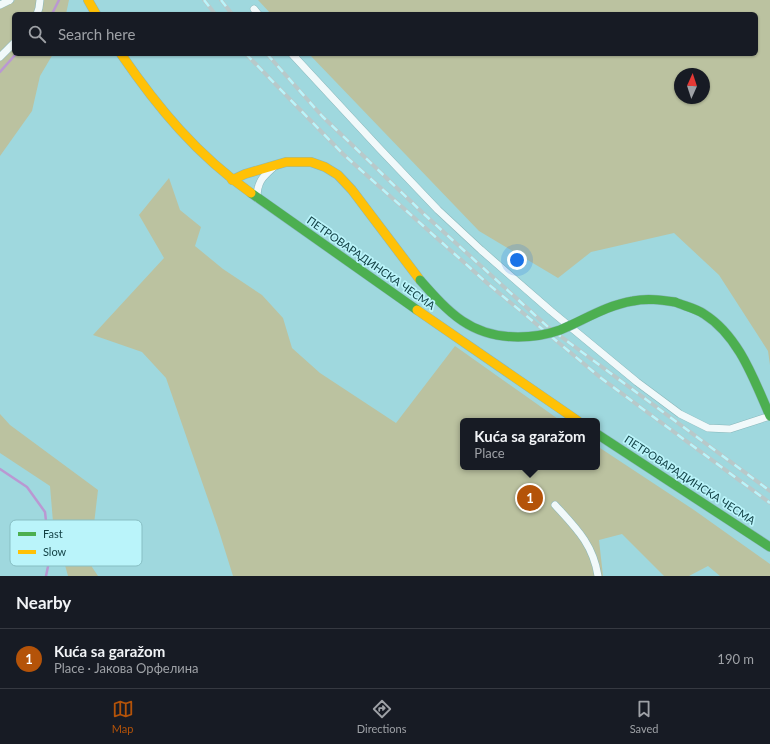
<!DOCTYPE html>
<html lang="en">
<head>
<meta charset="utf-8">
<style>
  :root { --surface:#171b24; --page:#242831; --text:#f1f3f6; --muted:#9ea1a6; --line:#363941; --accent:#b45309 }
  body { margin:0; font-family:Lato,sans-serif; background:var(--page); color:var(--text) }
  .compass { position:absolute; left:674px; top:68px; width:36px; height:36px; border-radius:50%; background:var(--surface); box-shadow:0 1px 3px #0004; rotate:3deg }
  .you { position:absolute; left:517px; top:260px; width:14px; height:14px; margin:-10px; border:3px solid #fff; border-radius:50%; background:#1a73e8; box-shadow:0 0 0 6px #1a73e833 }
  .badge { display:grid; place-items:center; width:26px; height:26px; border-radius:50%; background:var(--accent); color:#fff; font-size:13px; font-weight:700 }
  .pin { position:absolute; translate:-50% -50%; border:2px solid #fff; box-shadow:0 1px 4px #0006 }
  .popup { position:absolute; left:460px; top:418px; width:140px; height:52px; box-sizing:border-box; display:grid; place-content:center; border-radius:6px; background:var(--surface); filter:drop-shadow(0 1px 3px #0005); font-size:13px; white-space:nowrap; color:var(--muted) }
  .popup b { font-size:15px; color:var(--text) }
  .popup::after { content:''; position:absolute; left:50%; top:100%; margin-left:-8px; border:8px solid transparent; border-top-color:var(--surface) }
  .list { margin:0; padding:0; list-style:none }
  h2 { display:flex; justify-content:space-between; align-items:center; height:52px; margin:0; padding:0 16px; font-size:17px }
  h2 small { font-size:13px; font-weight:400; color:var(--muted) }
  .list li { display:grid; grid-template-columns:26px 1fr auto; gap:12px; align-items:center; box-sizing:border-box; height:60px; padding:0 16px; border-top:1px solid var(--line) }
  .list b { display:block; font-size:15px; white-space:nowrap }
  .list p { margin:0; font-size:13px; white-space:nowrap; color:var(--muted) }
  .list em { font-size:13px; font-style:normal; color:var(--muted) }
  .icon { flex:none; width:22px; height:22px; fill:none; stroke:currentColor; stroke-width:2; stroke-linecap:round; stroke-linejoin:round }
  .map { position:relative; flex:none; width:770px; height:576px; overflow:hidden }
  .search { position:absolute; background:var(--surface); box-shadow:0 1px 3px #0004; left:12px; right:12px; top:12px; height:44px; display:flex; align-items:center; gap:10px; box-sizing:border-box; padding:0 14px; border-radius:6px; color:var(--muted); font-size:15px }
  .sheet { height:112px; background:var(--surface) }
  nav { display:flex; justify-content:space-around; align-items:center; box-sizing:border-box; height:56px; border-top:1px solid var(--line); background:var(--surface); font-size:11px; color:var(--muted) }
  nav a { display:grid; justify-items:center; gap:2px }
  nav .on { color:var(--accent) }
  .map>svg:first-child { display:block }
  .green { fill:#bbc2a0; fill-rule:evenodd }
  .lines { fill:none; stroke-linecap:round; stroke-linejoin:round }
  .stream { stroke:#ba98d2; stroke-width:2.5 }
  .street-casing { stroke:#88b6ba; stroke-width:8 }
  .fast-casing { stroke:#88b6ba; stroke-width:10 }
  .slow-casing { stroke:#88b6ba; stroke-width:10 }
  .street { stroke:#f1f9fa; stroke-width:7 }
  .fast { stroke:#4caf50; stroke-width:9 }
  .slow { stroke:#ffc107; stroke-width:9 }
  .rail-casing { stroke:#b8c9ca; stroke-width:4 }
  .rail { stroke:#baf4fa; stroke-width:2.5; stroke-dasharray:8; stroke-linecap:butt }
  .fast-bridge-casing { stroke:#88b6ba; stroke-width:10; stroke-linecap:butt }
  .fast-bridge { stroke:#4caf50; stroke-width:9 }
  .labels { text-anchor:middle; stroke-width:3.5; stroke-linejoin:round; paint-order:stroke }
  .street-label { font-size:11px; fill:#103f43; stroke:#baf4fa }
  .key { fill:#baf4fa; stroke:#87bec3; stroke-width:1 }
  .key-label { font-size:11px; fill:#103f43 }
</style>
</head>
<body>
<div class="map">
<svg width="770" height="576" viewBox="0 0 770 576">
  <rect width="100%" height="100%" fill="#9fd8de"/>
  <g class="green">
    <path d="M15,0H69L66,14H14V54H53L40,76L32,111L0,156V9Z"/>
    <path d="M258,0H770V365L768,351L719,275L674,233L591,252L558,278L479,231L309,54H756V14H271ZM680,74H704V98H680Z"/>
    <path d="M169,178L180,210L201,227L195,246L223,269L262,295L283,318L292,348L320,373L396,423L455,346L561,421H463V467H597V446L694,510L770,564V576H720L708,566L689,576H664L622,534L599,540L603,576H233L218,528L166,378L142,352L93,335L164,258L139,215Z"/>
    <path d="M0,414L10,425L98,490L90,558L92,567L98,576H68L53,522L50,486L0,453Z"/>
  </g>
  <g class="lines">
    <g class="stream">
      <path d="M52,14L59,0"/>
      <path d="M0,72L16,54"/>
      <path d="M0,469L27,487L45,512L50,557L46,576"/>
    </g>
    <g class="street-casing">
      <g id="street">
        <path d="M0,5L10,0"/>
        <path d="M254,9L258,14"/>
        <path d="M37,14L39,8L40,0"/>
        <path d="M292,54L379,148L438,210L481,250L551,311L637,382L680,414L708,428L730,429L770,416"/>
        <path d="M0,57L14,43"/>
        <path d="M257,198C257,180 264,176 276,165"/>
        <path d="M555,505C576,528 593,544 598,576"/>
      </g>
    </g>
    <g class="fast-casing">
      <g id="fast">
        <path d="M251,193L417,310"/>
        <path d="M675,302C684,306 695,308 704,314C739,336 754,380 770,416"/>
        <path d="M597,434L770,547"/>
      </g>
    </g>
    <g class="slow-casing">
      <g id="slow">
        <path d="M88,0L96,14"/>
        <path d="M121,54C158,108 197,155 251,193"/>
        <path d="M232,180L245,174L286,162H311L325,167L338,175L352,190L420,280"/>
        <path d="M417,310L578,421"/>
      </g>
    </g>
    <use href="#street" class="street"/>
    <use href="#fast" class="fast"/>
    <use href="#slow" class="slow"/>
    <g class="rail-casing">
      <g id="rail">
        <path d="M204,0L215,14"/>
        <path d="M221,0L232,14"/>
        <path d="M246,54L343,154L487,283L601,378L770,503"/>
        <path d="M267,54L322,116L425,215L548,327L770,491"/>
      </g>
    </g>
    <use href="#rail" class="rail"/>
    <g class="fast-bridge-casing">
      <path id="fast-bridge" d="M420,280C449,313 471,337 518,337C532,337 546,335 560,330C584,320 607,305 633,301C647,298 661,300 675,302"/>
    </g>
    <use href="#fast-bridge" class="fast-bridge"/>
  </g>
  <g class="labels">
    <g class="street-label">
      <text transform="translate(371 263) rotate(35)" y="4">ПЕТРОВАРАДИНСКА ЧЕСМА</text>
      <text transform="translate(690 480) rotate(33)" y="4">ПЕТРОВАРАДИНСКА ЧЕСМА</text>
    </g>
  </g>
  <rect x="10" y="520" width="132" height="46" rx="6" class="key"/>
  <rect x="18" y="532" width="18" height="4" fill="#4caf50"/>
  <rect x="18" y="550" width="18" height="4" fill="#ffc107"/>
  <g class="key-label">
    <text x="43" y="538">Fast</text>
    <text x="43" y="556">Slow</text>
  </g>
</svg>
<svg class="compass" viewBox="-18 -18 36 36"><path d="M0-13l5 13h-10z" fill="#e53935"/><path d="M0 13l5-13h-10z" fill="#9ea1a6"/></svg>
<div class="you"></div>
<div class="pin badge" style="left:530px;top:498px">1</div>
<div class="popup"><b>Kuća sa garažom</b>Place</div>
<div class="search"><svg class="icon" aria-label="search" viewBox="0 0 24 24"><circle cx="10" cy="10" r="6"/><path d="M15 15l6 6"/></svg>Search here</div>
</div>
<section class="sheet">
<h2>Nearby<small></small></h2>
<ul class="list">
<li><span class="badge">1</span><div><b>Kuća sa garažom</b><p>Place · Јакова Орфелина</p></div><em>190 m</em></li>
</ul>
</section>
<nav>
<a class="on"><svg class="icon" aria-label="map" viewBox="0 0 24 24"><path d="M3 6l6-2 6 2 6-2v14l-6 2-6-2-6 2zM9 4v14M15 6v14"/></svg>Map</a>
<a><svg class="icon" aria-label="directions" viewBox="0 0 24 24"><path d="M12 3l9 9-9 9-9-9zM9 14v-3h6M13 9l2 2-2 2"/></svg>Directions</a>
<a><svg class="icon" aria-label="saved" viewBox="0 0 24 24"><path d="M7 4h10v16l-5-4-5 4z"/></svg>Saved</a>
</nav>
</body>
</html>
